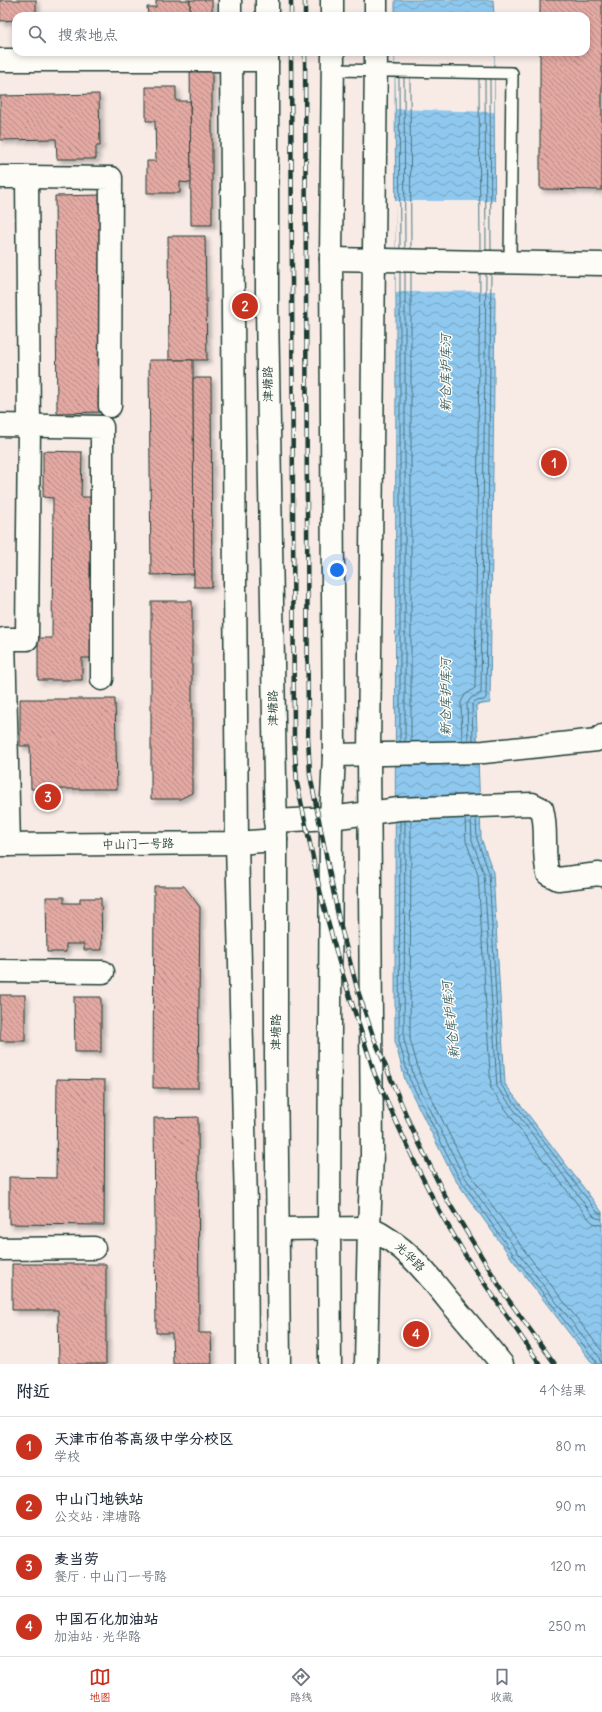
<!DOCTYPE html>
<html lang="zh">
<head>
<meta charset="utf-8">
<style>
  :root { --surface:#fff; --page:#f6f6f7; --text:#1f2937; --muted:#747a83; --line:#e0e1e3; --accent:#c8321e }
  body { margin:0; font-family:Delius,"LXGW WenKai TC",sans-serif; background:var(--page); color:var(--text) }
  .you { position:absolute; left:337px; top:570px; width:14px; height:14px; margin:-10px; border:3px solid #fff; border-radius:50%; background:#1a73e8; box-shadow:0 0 0 6px #1a73e833 }
  .badge { display:grid; place-items:center; width:26px; height:26px; border-radius:50%; background:var(--accent); color:#fff; font-size:13px; font-weight:700 }
  .pin { position:absolute; translate:-50% -50%; border:2px solid #fff; box-shadow:0 1px 4px #0006 }
  .list { margin:0; padding:0; list-style:none }
  h2 { display:flex; justify-content:space-between; align-items:center; height:52px; margin:0; padding:0 16px; font-size:17px }
  h2 small { font-size:13px; font-weight:400; color:var(--muted) }
  .list li { display:grid; grid-template-columns:26px 1fr auto; gap:12px; align-items:center; box-sizing:border-box; height:60px; padding:0 16px; border-top:1px solid var(--line) }
  .list b { display:block; font-size:15px; white-space:nowrap }
  .list p { margin:0; font-size:13px; white-space:nowrap; color:var(--muted) }
  .list em { font-size:13px; font-style:normal; color:var(--muted) }
  .icon { flex:none; width:22px; height:22px; fill:none; stroke:currentColor; stroke-width:2; stroke-linecap:round; stroke-linejoin:round }
  .map { position:relative; flex:none; width:602px; height:1364px; overflow:hidden }
  .search { position:absolute; background:var(--surface); box-shadow:0 2px 6px #0003; left:12px; right:12px; top:12px; height:44px; display:flex; align-items:center; gap:10px; box-sizing:border-box; padding:0 14px; border-radius:12px; color:var(--muted); font-size:15px }
  .sheet { height:292px; background:var(--surface) }
  nav { display:flex; justify-content:space-around; align-items:center; box-sizing:border-box; height:56px; border-top:1px solid var(--line); background:var(--surface); font-size:11px; color:var(--muted) }
  nav a { display:grid; justify-items:center; gap:2px }
  nav .on { color:var(--accent) }
  .map>svg:first-child { display:block }
  .water { fill:url(#water-waves); stroke:#6290a4 }
  .pier { fill:#f8ebe6 }
  .lines { fill:none; stroke-linecap:round; stroke-linejoin:round }
  .shore { stroke:#4c757e; stroke-width:1 }
  .building { fill:url(#building-back-hatch); stroke:#1f3d34; filter:url(#shadow) }
  .lane-casing { stroke:#1f3d34; stroke-width:14 }
  .street-casing { stroke:#1f3d34; stroke-width:25 }
  .secondary-casing { stroke:#1f3d34; stroke-width:25 }
  .primary-casing { stroke:#1f3d34; stroke-width:25 }
  .lane { stroke:#fdfcf7; stroke-width:11 }
  .street { stroke:#fdfcf7; stroke-width:22 }
  .secondary { stroke:#fdfcf7; stroke-width:22 }
  .primary { stroke:#fdfcf7; stroke-width:22 }
  .rail-casing { stroke:#1f3d34; stroke-width:4.5 }
  .rail { stroke:#fdfcf7; stroke-width:3; stroke-dasharray:9; stroke-linecap:butt }
  .labels { text-anchor:middle; stroke-width:3; stroke-linejoin:round; paint-order:stroke }
  .street-label { font-size:12px; fill:#1f3d34; stroke:#fdfcf7 }
  .water-label { font-size:13px; font-style:italic; fill:#3b6062; stroke:#fdfcf7 }
</style>
</head>
<body>
<div class="map">
<svg width="602" height="1364" viewBox="0 0 602 1364">
  <defs>
    <pattern id="water-waves" width="16" height="10" patternUnits="userSpaceOnUse"><rect width="16" height="10" fill="#8fc8ee"/><path d="M0 5q4-4 8 0t8 0" fill="none" stroke="#74a4c2"/></pattern>
    <pattern id="building-back-hatch" width="6" height="6" patternUnits="userSpaceOnUse"><rect width="6" height="6" fill="#e3a8a2"/><path d="M-1 5l2 2M0 0l6 6M5-1l2 2" fill="none" stroke="#b78a85"/></pattern>
    <filter id="shadow"><feDropShadow dx="3.5" dy="3.5" stdDeviation="2" flood-color="#0004"/></filter>
  </defs>
  <rect width="100%" height="100%" fill="#f8ebe6"/>
  <filter id="ink" filterUnits="userSpaceOnUse"><feTurbulence type="fractalNoise" baseFrequency=".025" numOctaves="2"/><feDisplacementMap in="SourceGraphic" scale="8" xChannelSelector="R" yChannelSelector="G"/><feConvolveMatrix kernelMatrix="1 2 1 2 8 2 1 2 1" color-interpolation-filters="sRGB"/></filter>
  <g filter="url(#ink)">
    <g class="water">
      <path d="M395,0H493L494,16H395Z"/>
      <path d="M395,52H494L495,302L490,703L476,705L481,838L493,872L505,1084L602,1212V1364H593L515,1263L454,1178L405,1080L395,1041L396,309Z"/>
    </g>
    <g class="pier">
      <path d="M395,52H494V112L396,109Z"/>
      <path d="M395,201H497V291L396,292Z"/>
    </g>
    <g class="lines">
      <g class="shore">
        <path d="M399,78L400,248"/>
        <path d="M404,78L405,248"/>
        <path d="M410,78L411,248"/>
        <path d="M479,79L480,250"/>
        <path d="M485,79L486,250"/>
        <path d="M490,79L491,250"/>
        <path d="M462,740L461,702L465,695L475,688L480,274"/>
        <path d="M468,740L467,704L471,698L481,693L486,274"/>
        <path d="M473,740L472,704L475,701L484,700L486,698L491,274"/>
        <path d="M411,741V272"/>
        <path d="M400,742V272"/>
        <path d="M405,742V272"/>
        <path d="M471,818L472,840L484,874L497,1087L593,1215L597,1218L602,1219"/>
        <path d="M476,818L477,839L489,873L501,1085L597,1212L602,1214"/>
        <path d="M465,819L466,841L478,875L491,1089L531,1144L589,1219L595,1224L602,1225"/>
        <path d="M400,821L399,1041L409,1078L458,1176L518,1261L595,1360L596,1364"/>
        <path d="M405,821L404,1040L414,1077L462,1173L522,1258L599,1357L601,1364"/>
        <path d="M411,821L410,1039L420,1075L467,1170L527,1254L602,1351"/>
      </g>
    </g>
    <g class="building">
      <path d="M0,0H36V16H16V20L0,21Z"/>
      <path d="M156,0H190V16H148L147,7H156Z"/>
      <rect x="190" y="0" width="22" height="16"/>
      <path d="M540,0H602V190L540,189V52H586V16H540Z"/>
      <path d="M190,52H212V225H191Z"/>
      <path d="M146,87H176V101H190L191,183L180,182V193H147V161H156L155,121H146Z"/>
      <path d="M99,94L100,146H96V159H57L56,139L0,140V96Z"/>
      <path d="M101,195L103,412L57,413L55,196Z"/>
      <path d="M168,236H205L207,360H169Z"/>
      <path d="M149,360H193L194,574L151,575Z"/>
      <path d="M193,378H211L212,587H194Z"/>
      <path d="M43,451L82,452L81,497H93L92,658H82V680H38V638H52L53,498L43,497Z"/>
      <path d="M151,601H192V793L180,799H151Z"/>
      <path d="M20,699H115L117,789H31L30,746H20Z"/>
      <path d="M154,886H184L200,907L198,1088H153Z"/>
      <path d="M46,897H64V903H80V898H101L102,950H84V944H66V952H47Z"/>
      <rect x="0" y="995" width="25" height="46"/>
      <path d="M74,997H101V1052H75Z"/>
      <path d="M57,1079L105,1080L104,1225L9,1224V1177L56,1178Z"/>
      <path d="M198,1117L199,1333H211L212,1364H173L172,1333H156L154,1118Z"/>
      <path d="M12,1264H106V1364H59L58,1310H12Z"/>
    </g>
    <g class="lines">
      <g class="lane-casing">
        <path id="lane" d="M333,70L512,73L510,262"/>
      </g>
      <g class="street-casing">
        <g id="street">
          <path d="M230,0V16"/>
          <path d="M376,16V0"/>
          <path d="M231,52L237,843L246,1205L247,1364"/>
          <path d="M0,177H27L29,425L27,639H4L9,845"/>
          <path d="M27,177L111,178L110,406"/>
          <path d="M331,259L602,264"/>
          <path d="M0,425L102,427V679"/>
          <path d="M334,755L484,752L597,740L602,736"/>
          <path d="M275,821L331,818L399,809L532,804L542,809C548,830 542,853 548,874L558,879L599,874L602,875"/>
          <path d="M0,971L103,972"/>
          <path d="M0,1249L94,1248"/>
          <path d="M366,1364L369,1228L372,1154L369,755L376,52"/>
        </g>
      </g>
      <g class="secondary-casing">
        <g id="secondary">
          <path d="M0,60H267"/>
          <path d="M0,845L237,843L276,840"/>
          <path d="M279,1229L369,1228C403,1243 426,1272 449,1301C467,1322 485,1343 502,1364"/>
        </g>
      </g>
      <g class="primary-casing">
        <g id="primary">
          <path d="M332,0V16"/>
          <path d="M267,16V0"/>
          <path d="M267,52V308L276,840V1059L279,1364"/>
          <path d="M330,1364L329,1228L331,818L334,755L331,259L333,52"/>
        </g>
      </g>
      <use href="#lane" class="lane"/>
      <use href="#street" class="street"/>
      <use href="#secondary" class="secondary"/>
      <use href="#primary" class="primary"/>
      <g class="rail-casing">
        <g id="rail">
          <path d="M305,0V16"/>
          <path d="M291,16V0"/>
          <path d="M291,52L294,740L297,783L322,900L341,969L375,1075L417,1167L440,1212L467,1258L540,1364"/>
          <path d="M305,52L308,736L310,775L339,920L357,988L373,1036L412,1129L446,1198L505,1295L555,1364"/>
        </g>
      </g>
      <use href="#rail" class="rail"/>
    </g>
  </g>
  <g class="labels">
    <g class="street-label">
      <text transform="translate(268 384) rotate(-91)" y="4">津塘路</text>
      <text transform="translate(273 708) rotate(-91)" y="4">津塘路</text>
      <text transform="translate(138 844) rotate(-1)" y="4">中山门一号路</text>
      <text transform="translate(276 1032) rotate(-90)" y="4">津塘路</text>
      <text transform="translate(410 1257) rotate(44)" y="4">光华路</text>
    </g>
    <g class="water-label">
      <text transform="translate(445 373) rotate(-90)" y="5">新仓库护库河</text>
      <text transform="translate(445 697) rotate(-90)" y="5">新仓库护库河</text>
      <text transform="translate(450 1020) rotate(-96)" y="5">新仓库护库河</text>
    </g>
  </g>
</svg>
<div class="you"></div>
<div class="pin badge" style="left:554px;top:463px">1</div>
<div class="pin badge" style="left:245px;top:306px">2</div>
<div class="pin badge" style="left:48px;top:797px">3</div>
<div class="pin badge" style="left:416px;top:1334px">4</div>
<div class="search"><svg class="icon" aria-label="search" viewBox="0 0 24 24"><circle cx="10" cy="10" r="6"/><path d="M15 15l6 6"/></svg>搜索地点</div>
</div>
<section class="sheet">
<h2>附近<small>4个结果</small></h2>
<ul class="list">
<li><span class="badge">1</span><div><b>天津市伯苓高级中学分校区</b><p>学校</p></div><em>80 m</em></li>
<li><span class="badge">2</span><div><b>中山门地铁站</b><p>公交站 · 津塘路</p></div><em>90 m</em></li>
<li><span class="badge">3</span><div><b>麦当劳</b><p>餐厅 · 中山门一号路</p></div><em>120 m</em></li>
<li><span class="badge">4</span><div><b>中国石化加油站</b><p>加油站 · 光华路</p></div><em>250 m</em></li>
</ul>
</section>
<nav>
<a class="on"><svg class="icon" aria-label="map" viewBox="0 0 24 24"><path d="M3 6l6-2 6 2 6-2v14l-6 2-6-2-6 2zM9 4v14M15 6v14"/></svg>地图</a>
<a><svg class="icon" aria-label="directions" viewBox="0 0 24 24"><path d="M12 3l9 9-9 9-9-9zM9 14v-3h6M13 9l2 2-2 2"/></svg>路线</a>
<a><svg class="icon" aria-label="saved" viewBox="0 0 24 24"><path d="M7 4h10v16l-5-4-5 4z"/></svg>收藏</a>
</nav>
</body>
</html>
